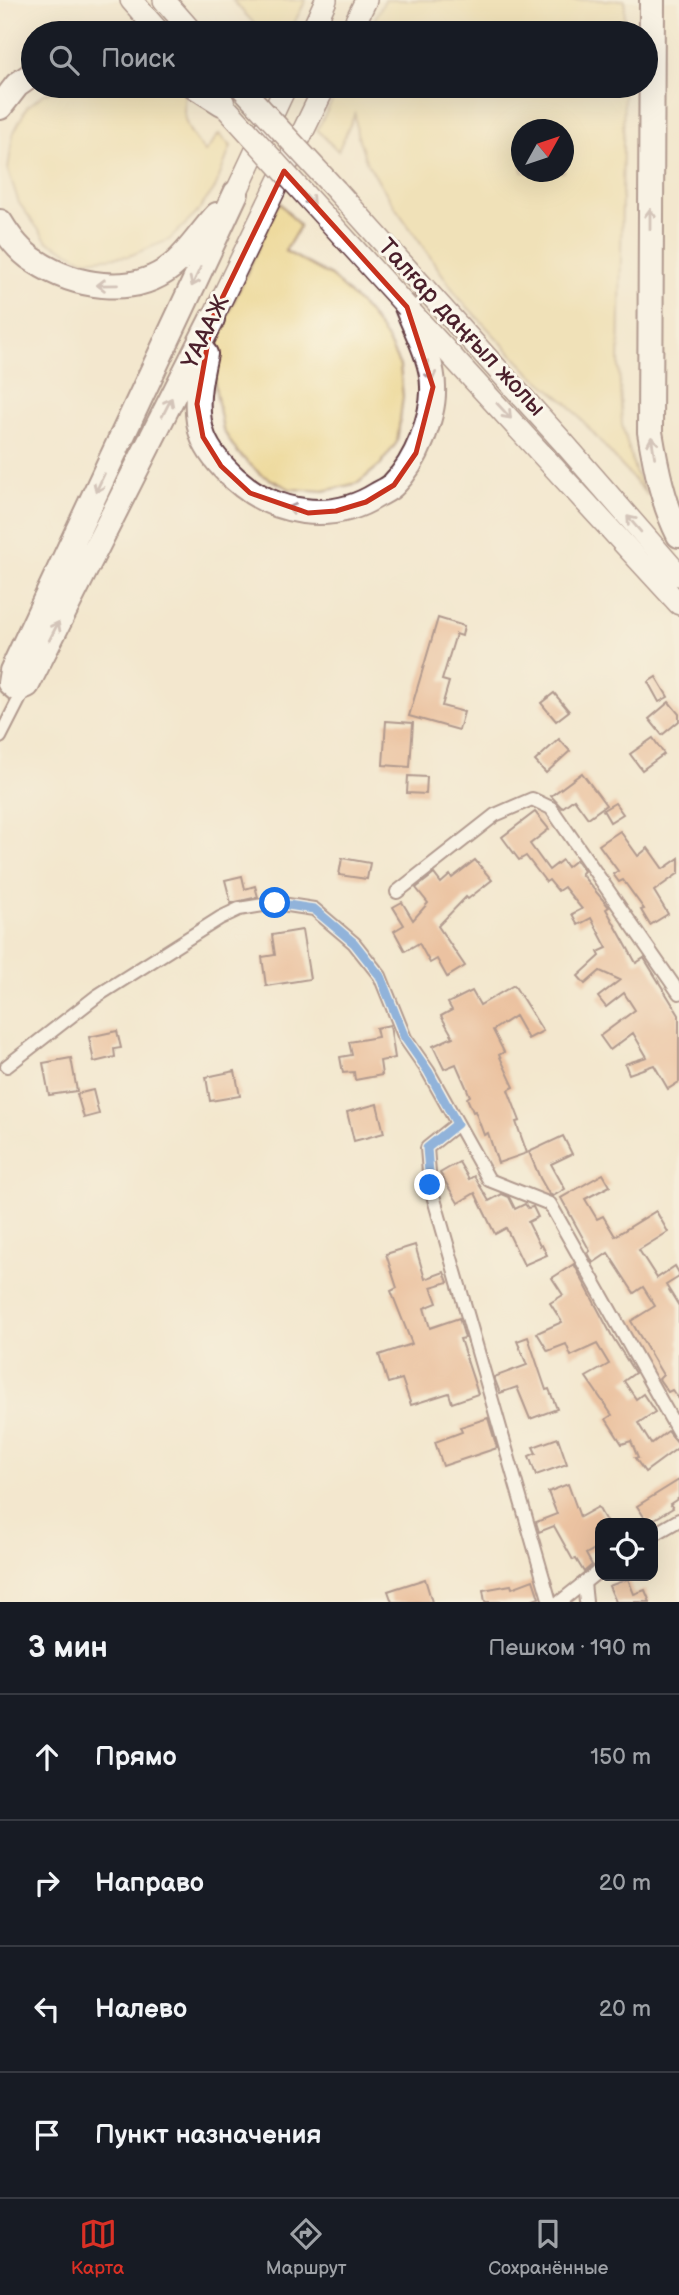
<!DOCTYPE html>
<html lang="ru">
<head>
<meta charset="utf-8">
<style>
  :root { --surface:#171b24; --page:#20242c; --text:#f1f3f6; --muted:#9ea1a6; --line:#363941; --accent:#d93025 }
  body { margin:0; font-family:"Balsamiq Sans",sans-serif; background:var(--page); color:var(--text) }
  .controls { position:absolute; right:21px; bottom:21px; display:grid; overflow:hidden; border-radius:14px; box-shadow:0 7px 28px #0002 }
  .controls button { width:63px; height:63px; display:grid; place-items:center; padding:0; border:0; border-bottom:2px solid var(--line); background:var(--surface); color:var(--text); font:35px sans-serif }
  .compass { position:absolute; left:511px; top:119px; width:63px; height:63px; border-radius:50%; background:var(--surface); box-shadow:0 7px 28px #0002; rotate:50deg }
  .stop { position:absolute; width:21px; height:21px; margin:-16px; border:5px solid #1a73e8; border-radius:50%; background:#fff }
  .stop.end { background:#1a73e8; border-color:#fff; box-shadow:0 2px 7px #0008 }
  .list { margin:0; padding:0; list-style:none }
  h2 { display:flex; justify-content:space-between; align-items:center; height:91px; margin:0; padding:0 28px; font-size:30px }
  h2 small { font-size:23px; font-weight:400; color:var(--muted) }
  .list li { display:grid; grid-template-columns:46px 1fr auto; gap:21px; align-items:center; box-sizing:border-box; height:126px; padding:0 28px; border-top:2px solid var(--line) }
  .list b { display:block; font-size:26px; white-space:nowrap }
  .list em { font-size:23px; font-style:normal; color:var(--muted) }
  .icon { flex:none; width:38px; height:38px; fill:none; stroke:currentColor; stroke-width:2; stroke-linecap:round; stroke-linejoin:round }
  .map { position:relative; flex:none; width:679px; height:1602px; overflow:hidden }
  .search { position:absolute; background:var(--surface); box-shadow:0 7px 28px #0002; left:21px; right:21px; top:21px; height:77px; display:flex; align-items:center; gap:18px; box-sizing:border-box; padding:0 24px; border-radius:38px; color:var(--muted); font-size:26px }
  .sheet { height:595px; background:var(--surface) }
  nav { display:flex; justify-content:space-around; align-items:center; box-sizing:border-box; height:98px; border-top:2px solid var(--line); background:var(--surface); font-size:19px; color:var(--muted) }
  nav a { display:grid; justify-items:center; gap:4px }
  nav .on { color:var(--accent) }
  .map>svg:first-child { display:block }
  .sand { fill:#eeda9e; stroke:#9c7c64; stroke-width:2; fill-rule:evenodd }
  .building { fill:#e3966b }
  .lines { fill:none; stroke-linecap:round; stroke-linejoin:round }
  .minor-casing { stroke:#633d43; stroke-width:16 }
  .primary-casing { stroke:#633d43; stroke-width:24 }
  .trunk-casing { stroke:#633d43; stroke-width:24 }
  .motorway-casing { stroke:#633d43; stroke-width:28 }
  .minor { stroke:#fff; stroke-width:12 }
  .primary { stroke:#fff; stroke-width:21 }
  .trunk { stroke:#fff; stroke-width:21 }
  .motorway { stroke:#fff; stroke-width:24 }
  .primary-bridge-casing { stroke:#633d43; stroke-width:24; stroke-linecap:butt }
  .primary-bridge { stroke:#fff; stroke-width:21 }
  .oneway { stroke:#ae9aa0 }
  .route { stroke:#1a73e8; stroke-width:9 }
  .marked { fill:none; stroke:#c8321e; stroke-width:5; stroke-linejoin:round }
  .labels { text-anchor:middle; stroke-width:6; stroke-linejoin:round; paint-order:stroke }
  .street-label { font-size:24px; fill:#4a1f2b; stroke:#fbf7ec }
</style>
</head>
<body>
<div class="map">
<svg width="679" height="1602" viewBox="0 0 679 1602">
  <rect width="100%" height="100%" fill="#fbf7ec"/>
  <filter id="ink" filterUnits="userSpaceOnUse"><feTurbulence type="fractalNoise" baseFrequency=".0143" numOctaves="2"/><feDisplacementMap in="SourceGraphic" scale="14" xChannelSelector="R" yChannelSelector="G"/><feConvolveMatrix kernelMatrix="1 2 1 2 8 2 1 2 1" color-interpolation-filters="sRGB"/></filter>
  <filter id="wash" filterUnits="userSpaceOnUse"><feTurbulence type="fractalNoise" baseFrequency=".00686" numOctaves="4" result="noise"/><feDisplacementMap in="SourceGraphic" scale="28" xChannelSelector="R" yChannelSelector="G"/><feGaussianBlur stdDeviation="1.57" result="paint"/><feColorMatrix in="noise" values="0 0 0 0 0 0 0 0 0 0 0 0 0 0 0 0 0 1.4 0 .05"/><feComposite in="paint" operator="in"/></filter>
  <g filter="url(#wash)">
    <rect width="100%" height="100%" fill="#f3e7ce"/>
    <g class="sand">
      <path d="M232,0H306L289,33H263Z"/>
      <path d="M385,0H625L624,33H367Z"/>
      <path d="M61,86H175L185,94C181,122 188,131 205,152L219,134L231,146L215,188L195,215L169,240L129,256L83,260L47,241L19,203L8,170L13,134L27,107L44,94Z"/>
      <path d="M340,86H624L619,367L622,425L636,474L647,495L567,403L529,372L459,298L395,207L366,161L357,133L355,114L338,151L317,130ZM522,130H564V172H522Z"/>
      <path d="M279,202L300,226L285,251L331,276L367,311L387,339L400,366L403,397L397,442L380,465L358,483L324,491L290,489L260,474L237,452L223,430L215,386V353L224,323Z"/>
    </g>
    <g id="blocks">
      <g class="building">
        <path d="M438,618L464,626L462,636L456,634L442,680L449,682L442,706L464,712L459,730L409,716Z"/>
        <path d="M656,677L668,697L659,702L648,682Z"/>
        <path d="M554,693L569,711L556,721L541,703Z"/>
        <path d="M669,702L679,714V721L662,735L649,719Z"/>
        <path d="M386,721L413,723L410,767L383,765Z"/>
        <path d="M653,738L664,754L642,770L630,754Z"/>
        <path d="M559,739L570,751L546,773L535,761Z"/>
        <path d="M582,773L606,805L588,818L574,799L562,808L551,796Z"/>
        <path d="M408,776L427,777L426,794L407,793Z"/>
        <path d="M615,803L623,814L610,822L603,810Z"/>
        <path d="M535,812L549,829L530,844L549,870L562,860L567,867L576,860L584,871L581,874L609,907L606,909L636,963L644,958L679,1015V1082L668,1089L654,1065L629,1074L625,1064L647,1057L633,1033L610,1050L600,1036L635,1010L624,993L606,1007L598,997L620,980L600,971L585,984L578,976L600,956L598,952L607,948L591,918L578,925L572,914L582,909L564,887L558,891L549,880L546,882L526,856L519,860L502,837Z"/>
        <path d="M620,831L638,856L648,848L663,869L679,858V873L654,891L668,914L650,925L641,910L644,909L623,880L619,882L613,874L618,871L599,845Z"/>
        <path d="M342,858L370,863L367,879L339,875Z"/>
        <path d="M475,860L492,880L468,899L466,897L438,926L465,966L447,977L437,959L430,963L419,943L405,951L394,931L404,925L393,907L402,902L413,920L428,903L416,888L434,874L441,883L450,875L452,878Z"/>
        <path d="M242,876L245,889L255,886L258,897L231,903L225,880Z"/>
        <path d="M302,930L310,979L266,986L262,957L275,955L272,935Z"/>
        <path d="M514,985L543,1031L528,1039L515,1016L493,1030L504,1052L499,1055L514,1087L508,1090L520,1121L516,1122L527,1153L498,1163L488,1133L484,1135L475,1111L473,1112L467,1098L470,1096L456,1064L444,1069L433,1046L453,1037L441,1016L452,1010L448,1003L472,991L480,1005Z"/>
        <path d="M390,1025L395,1058L380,1061L382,1075L355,1080L354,1072L343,1073L340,1057L352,1055L349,1042L378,1037L376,1028Z"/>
        <path d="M117,1031L121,1048L114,1049L115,1057L94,1062L89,1037Z"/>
        <path d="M71,1058L77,1091L49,1095L43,1063Z"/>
        <path d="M235,1071L240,1096L210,1101L206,1077Z"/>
        <path d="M93,1090L99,1114L84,1118L77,1094Z"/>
        <path d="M377,1104L384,1133L354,1141L347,1112Z"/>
        <path d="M563,1136L572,1154L551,1164L565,1189L553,1196L549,1194L540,1178L529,1152Z"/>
        <path d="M459,1162L469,1179L474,1176L489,1201L502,1194L509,1197L515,1209L525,1204L528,1208L533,1207L538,1217L528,1222L540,1246L542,1245L547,1255L524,1265L506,1228L495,1234L475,1193L458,1203L440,1173Z"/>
        <path d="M603,1174L610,1186L585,1199L597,1219L603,1216L615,1236L656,1211L668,1232L639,1250L657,1278L675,1266L679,1273V1277L666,1285L679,1306V1399L672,1390L668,1392L659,1379L663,1375L631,1321L655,1306L643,1287L634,1293L608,1253L593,1263L588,1253L590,1251L561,1198Z"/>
        <path d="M415,1245L425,1279L444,1272L448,1282L431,1287L437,1303L424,1308L430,1328L459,1318L465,1338L460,1339L478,1394L452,1403L449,1393L411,1405L402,1379L388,1383L379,1355L412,1344L391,1291L397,1288L386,1254Z"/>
        <path d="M574,1264L612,1336L635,1373L624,1381L636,1399L643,1394L655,1412L638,1423L651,1444L668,1431L679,1444V1447L645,1472L635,1458H638L631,1441L622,1444L606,1419L612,1415L586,1377L609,1364L597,1344L571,1356L566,1344L548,1351L537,1333L562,1322L550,1303L563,1295L552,1278Z"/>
        <path d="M528,1337L546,1390L549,1389L557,1409L530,1419L517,1387L500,1393L494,1377L527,1365L517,1341Z"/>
        <path d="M488,1418L497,1448L443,1466L435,1442L462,1432L460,1427Z"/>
        <path d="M558,1438L567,1464L536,1475L529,1456L536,1453L533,1447Z"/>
        <path d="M679,1480V1498L670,1504L673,1508L648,1523L637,1506Z"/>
        <path d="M568,1484L580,1517L598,1507L607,1523H600V1546L586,1554L592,1565L584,1572L576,1559L573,1560L554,1526L539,1532L536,1522L557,1514L548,1492Z"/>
        <path d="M425,1579L432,1602H392L388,1591Z"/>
        <path d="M628,1579L634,1594L645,1590L650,1602H616L609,1586Z"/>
        <path d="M533,1580L539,1598L528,1602H485L483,1590L511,1585L512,1588Z"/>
      </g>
    </g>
  </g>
  <g filter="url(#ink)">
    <use href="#blocks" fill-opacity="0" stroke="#633d43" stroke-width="2"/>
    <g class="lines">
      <g class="minor-casing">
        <g id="minor">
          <path d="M0,737L25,688"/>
          <path d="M397,892L495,815L532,799L551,808L679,993"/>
          <path d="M7,1066L97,996L220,918L239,909L275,903L314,909L354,943L380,976L405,1038L428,1071L489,1180L550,1204L679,1433"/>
          <path d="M457,1124L427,1148L430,1185L550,1602"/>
          <path d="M653,1535L679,1520"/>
          <path d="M584,1583L586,1602"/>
          <path d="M560,1602L600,1570"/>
        </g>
      </g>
      <g class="primary-casing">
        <g id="primary">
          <path d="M131,0L160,33"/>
          <path d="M164,0L193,33"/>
          <path d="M336,190L563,442L679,575"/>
          <path d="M413,314L679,604"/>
        </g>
      </g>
      <g class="trunk-casing">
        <g id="trunk">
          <path d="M311,33L326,0"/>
          <path d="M350,33L366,0"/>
          <path d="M236,193L286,86"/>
          <path d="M212,319L325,86"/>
        </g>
      </g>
      <g class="motorway-casing">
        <g id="motorway">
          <path d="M652,0L650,432C656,468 663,503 679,535"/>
          <path d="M195,86L222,103"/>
          <path d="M0,107L17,85L33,74"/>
          <path d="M0,222C9,237 20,252 35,261C73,286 132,298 171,267C188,254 202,231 217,215"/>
          <path d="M212,319L27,685L17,689L10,683L12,671L236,193"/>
          <path d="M205,354C199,380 193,410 203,437C209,453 223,468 235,479C274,514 331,524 377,495C382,492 390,489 394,484C406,472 416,454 422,439C428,423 434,405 433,387C433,361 417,332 407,307"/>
        </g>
      </g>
      <use href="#minor" class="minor"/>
      <use href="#primary" class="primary"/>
      <use href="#trunk" class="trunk"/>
      <use href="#motorway" class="motorway"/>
      <g class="primary-bridge-casing">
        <g id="primary-bridge">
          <path d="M240,86L336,190"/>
          <path d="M228,110L407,307"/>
        </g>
      </g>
      <use href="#primary-bridge" class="primary-bridge"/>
    </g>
    <defs><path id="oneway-shaft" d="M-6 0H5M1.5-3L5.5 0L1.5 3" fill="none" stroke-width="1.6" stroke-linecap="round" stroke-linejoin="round" transform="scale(1.75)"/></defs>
    <g class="oneway">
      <use href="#oneway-shaft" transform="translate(307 197) rotate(48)"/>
      <use href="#oneway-shaft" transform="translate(650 219) rotate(-90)"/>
      <use href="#oneway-shaft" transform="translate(196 277) rotate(115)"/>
      <use href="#oneway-shaft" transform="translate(107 285) rotate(179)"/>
      <use href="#oneway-shaft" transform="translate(430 371) rotate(77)"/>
      <use href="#oneway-shaft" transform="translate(167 407) rotate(-63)"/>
      <use href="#oneway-shaft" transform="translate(504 411) rotate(47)"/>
      <use href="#oneway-shaft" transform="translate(653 447) rotate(-99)"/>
      <use href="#oneway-shaft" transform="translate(100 483) rotate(115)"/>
      <use href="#oneway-shaft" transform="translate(297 510) rotate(-166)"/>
      <use href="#oneway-shaft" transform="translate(634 524) rotate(-131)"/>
      <use href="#oneway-shaft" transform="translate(54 631) rotate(-63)"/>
    </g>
  </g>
  <g class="lines" filter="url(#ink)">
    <path class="route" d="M275,903L314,909L354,943L380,976L405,1038L428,1071L457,1124L427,1148L430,1185"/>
  </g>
  <path d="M0 0H679V1602H0ZM284,171L407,307L433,387L416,453L394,485L366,502L336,511L308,513L250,493L221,466L203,437L197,404L212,319Z" fill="#f3e7ce" fill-opacity=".55" fill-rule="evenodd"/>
  <path class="marked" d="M284,171L407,307L433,387L416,453L394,485L366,502L336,511L308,513L250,493L221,466L203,437L197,404L212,319Z"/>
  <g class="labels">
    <g class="street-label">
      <text transform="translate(462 327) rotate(47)" y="8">Талғар даңғыл жолы</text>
      <text transform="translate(205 332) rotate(-64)" y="8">ҮАААЖ</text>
    </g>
  </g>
</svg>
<div class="controls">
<button><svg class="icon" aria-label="locate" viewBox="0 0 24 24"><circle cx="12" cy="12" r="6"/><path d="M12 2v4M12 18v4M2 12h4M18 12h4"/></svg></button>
</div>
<svg class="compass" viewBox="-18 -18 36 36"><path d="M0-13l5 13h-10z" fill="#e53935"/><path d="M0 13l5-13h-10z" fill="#9ea1a6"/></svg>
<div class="stop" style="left:275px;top:903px"></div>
<div class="stop end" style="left:430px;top:1185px"></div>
<div class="search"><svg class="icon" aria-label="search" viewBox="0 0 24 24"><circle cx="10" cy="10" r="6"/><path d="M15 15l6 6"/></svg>Поиск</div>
</div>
<section class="sheet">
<h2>3 мин<small>Пешком · 190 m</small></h2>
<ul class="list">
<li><svg class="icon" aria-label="ahead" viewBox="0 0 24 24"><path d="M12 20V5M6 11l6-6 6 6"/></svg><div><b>Прямо</b></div><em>150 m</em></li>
<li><svg class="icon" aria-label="right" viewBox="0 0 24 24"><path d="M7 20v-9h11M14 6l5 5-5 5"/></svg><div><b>Направо</b></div><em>20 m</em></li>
<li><svg class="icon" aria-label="left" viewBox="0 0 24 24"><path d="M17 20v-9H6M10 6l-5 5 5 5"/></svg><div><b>Налево</b></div><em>20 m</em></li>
<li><svg class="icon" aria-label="arrive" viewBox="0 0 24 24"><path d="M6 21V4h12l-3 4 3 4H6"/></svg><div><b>Пункт назначения</b></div></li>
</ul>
</section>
<nav>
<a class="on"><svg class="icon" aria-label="map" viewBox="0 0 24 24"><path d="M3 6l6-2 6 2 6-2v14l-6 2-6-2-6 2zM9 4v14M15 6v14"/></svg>Карта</a>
<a><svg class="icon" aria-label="directions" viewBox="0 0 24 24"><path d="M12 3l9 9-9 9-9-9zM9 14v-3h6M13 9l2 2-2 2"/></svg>Маршрут</a>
<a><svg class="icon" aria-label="saved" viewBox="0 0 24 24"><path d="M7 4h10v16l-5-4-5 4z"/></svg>Сохранённые</a>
</nav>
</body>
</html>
